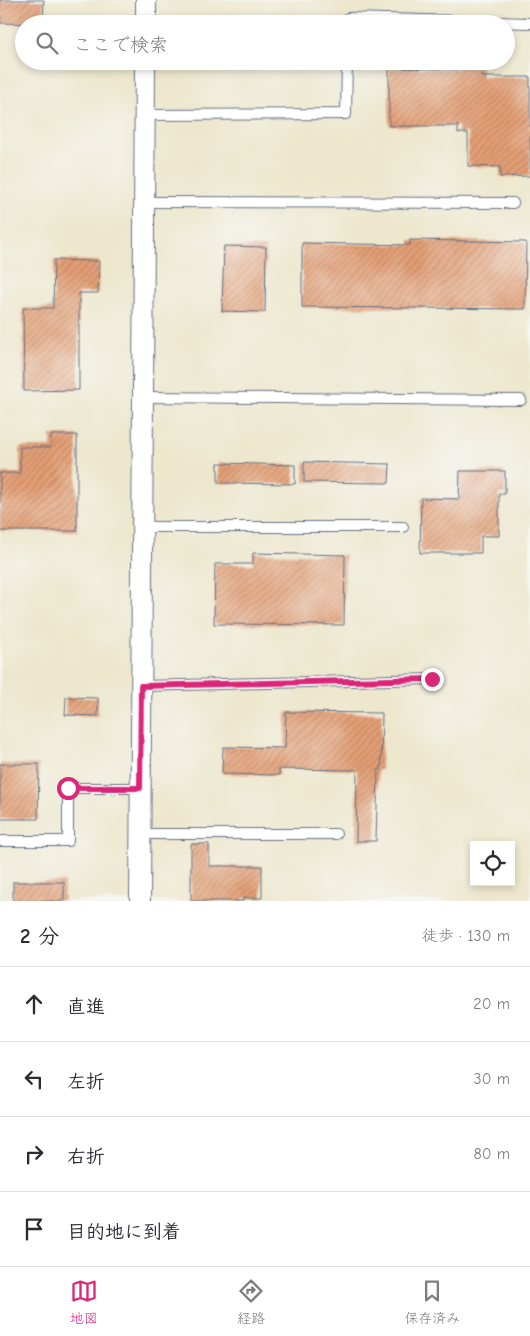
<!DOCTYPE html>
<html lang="ja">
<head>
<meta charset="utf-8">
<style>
  :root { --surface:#fff; --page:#f7f7f7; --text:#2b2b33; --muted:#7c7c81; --line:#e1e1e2; --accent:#db2777 }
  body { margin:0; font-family:"Comic Neue","Klee One",sans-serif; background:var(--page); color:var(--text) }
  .controls { position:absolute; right:15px; bottom:15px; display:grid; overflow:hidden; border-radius:0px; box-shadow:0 2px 8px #0003 }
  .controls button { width:45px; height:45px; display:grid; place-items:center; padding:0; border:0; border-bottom:1px solid var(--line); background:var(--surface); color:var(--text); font:25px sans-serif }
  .stop { position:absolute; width:15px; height:15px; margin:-11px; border:4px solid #db2777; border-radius:50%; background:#fff }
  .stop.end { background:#db2777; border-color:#fff; box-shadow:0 1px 5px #0008 }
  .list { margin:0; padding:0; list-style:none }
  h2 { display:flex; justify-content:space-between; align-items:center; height:65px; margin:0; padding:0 20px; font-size:21px }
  h2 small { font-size:16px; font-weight:400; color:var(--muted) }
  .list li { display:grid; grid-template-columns:32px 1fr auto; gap:15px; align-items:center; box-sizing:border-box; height:75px; padding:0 20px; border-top:1px solid var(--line) }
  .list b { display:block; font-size:19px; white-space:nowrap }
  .list em { font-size:16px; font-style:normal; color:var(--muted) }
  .icon { flex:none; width:28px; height:28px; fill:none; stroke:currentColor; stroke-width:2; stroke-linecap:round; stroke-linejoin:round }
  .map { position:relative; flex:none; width:530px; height:901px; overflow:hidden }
  .search { position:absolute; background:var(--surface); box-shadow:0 2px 8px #0003; left:15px; right:15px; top:15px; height:55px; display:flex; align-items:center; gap:12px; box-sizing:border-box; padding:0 18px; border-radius:28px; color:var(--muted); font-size:19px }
  .sheet { height:365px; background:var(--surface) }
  nav { display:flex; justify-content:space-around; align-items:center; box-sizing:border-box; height:70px; border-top:1px solid var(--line); background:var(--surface); font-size:14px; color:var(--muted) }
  nav a { display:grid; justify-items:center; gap:2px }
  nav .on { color:var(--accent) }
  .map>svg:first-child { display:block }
  .building { fill:url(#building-hatch) }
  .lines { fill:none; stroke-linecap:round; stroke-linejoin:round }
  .lane-casing { stroke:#646f85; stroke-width:12 }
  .street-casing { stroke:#646f85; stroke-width:22 }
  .lane { stroke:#fff; stroke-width:10 }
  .street { stroke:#fff; stroke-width:20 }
  .route { stroke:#db2777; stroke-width:6 }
</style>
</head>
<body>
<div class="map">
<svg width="530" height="901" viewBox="0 0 530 901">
  <defs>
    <pattern id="building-hatch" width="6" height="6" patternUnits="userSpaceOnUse" patternTransform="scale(1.25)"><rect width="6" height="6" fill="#e49f75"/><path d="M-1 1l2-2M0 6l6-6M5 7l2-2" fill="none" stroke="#b88263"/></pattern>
  </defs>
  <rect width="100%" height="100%" fill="#f6f6f2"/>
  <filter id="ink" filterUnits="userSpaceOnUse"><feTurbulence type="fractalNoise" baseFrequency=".02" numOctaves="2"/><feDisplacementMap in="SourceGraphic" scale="10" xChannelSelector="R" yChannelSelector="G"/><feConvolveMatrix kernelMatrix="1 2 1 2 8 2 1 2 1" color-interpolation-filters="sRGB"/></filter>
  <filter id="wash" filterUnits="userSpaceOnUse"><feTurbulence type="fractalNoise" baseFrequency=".0096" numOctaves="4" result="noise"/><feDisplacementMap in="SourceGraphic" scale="20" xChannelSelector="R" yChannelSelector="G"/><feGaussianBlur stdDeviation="1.12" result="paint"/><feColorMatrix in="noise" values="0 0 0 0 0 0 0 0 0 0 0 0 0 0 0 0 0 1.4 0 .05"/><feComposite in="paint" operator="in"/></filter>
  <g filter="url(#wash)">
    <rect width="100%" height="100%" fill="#ede7cd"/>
    <g id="blocks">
      <g class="building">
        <path d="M0,0H44L43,24L0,23Z"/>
        <path d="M458,67H482V77H530V176L500,177V167L468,166V133H458V126H389V68L458,69Z"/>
        <path d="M410,240L526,242L525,309L302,307V243L410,245Z"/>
        <path d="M224,246L266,247L265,312L222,311Z"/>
        <path d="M54,260L99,261L98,293H79V390L24,391L23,308H53Z"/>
        <path d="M51,435H77V531H0V473H20V447H51Z"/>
        <path d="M304,462L390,464L389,483L304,482Z"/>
        <path d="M218,463L295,465V484L218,483Z"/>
        <path d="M460,471H505V494H499V536H481V553H420L421,498L459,499Z"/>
        <path d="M253,553L345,555L344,625L214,624L215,564H253Z"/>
        <path d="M66,697L98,698V716L65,715Z"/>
        <path d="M286,712L382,713L381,770H378L376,841H356L357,770L279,769V775L222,774L223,747L285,748Z"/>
        <path d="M0,764H39L38,819H0Z"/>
        <path d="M191,844H209V866H262V898H243V901H191Z"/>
        <rect x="13" y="882" width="51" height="19"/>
      </g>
    </g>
  </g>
  <g filter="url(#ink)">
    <use href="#blocks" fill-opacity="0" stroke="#646f85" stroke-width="1"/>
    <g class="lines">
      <g class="lane-casing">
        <g id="lane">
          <path d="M348,24V18L530,23"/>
          <path d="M145,115L346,114L347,61"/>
          <path d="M145,202L513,203"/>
          <path d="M143,397L521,400"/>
          <path d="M142,527H403"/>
          <path d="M141,686L432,679"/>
          <path d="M140,834H336"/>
          <path d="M0,841H68V788H140"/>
        </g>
      </g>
      <g class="street-casing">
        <g id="street">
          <path d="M146,24V0"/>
          <path d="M140,901L145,61"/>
        </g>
      </g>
      <use href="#lane" class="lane"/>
      <use href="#street" class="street"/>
    </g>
  </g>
  <g class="lines" filter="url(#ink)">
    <path class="route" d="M68,788H140L141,686L432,679"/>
  </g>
</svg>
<div class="controls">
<button><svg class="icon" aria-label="locate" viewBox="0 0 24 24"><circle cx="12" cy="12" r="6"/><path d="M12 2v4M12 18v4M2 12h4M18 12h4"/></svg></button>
</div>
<div class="stop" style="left:68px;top:788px"></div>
<div class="stop end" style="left:432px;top:679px"></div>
<div class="search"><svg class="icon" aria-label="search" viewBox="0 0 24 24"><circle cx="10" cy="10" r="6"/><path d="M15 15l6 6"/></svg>ここで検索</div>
</div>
<section class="sheet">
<h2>2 分<small>徒歩 · 130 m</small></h2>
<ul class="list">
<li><svg class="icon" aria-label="ahead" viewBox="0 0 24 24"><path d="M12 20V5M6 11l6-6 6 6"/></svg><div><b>直進</b></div><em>20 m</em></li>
<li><svg class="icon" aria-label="left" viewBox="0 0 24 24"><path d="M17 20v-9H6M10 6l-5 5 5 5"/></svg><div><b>左折</b></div><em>30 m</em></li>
<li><svg class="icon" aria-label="right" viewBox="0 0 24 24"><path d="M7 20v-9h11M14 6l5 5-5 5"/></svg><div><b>右折</b></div><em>80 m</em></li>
<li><svg class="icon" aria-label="arrive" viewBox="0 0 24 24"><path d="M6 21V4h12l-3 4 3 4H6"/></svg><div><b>目的地に到着</b></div></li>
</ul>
</section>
<nav>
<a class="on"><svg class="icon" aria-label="map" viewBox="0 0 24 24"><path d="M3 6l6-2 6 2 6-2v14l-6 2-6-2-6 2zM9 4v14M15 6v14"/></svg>地図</a>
<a><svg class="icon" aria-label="directions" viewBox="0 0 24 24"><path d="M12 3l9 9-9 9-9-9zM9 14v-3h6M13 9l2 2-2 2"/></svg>経路</a>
<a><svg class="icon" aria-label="saved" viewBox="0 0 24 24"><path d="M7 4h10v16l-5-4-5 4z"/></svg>保存済み</a>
</nav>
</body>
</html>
